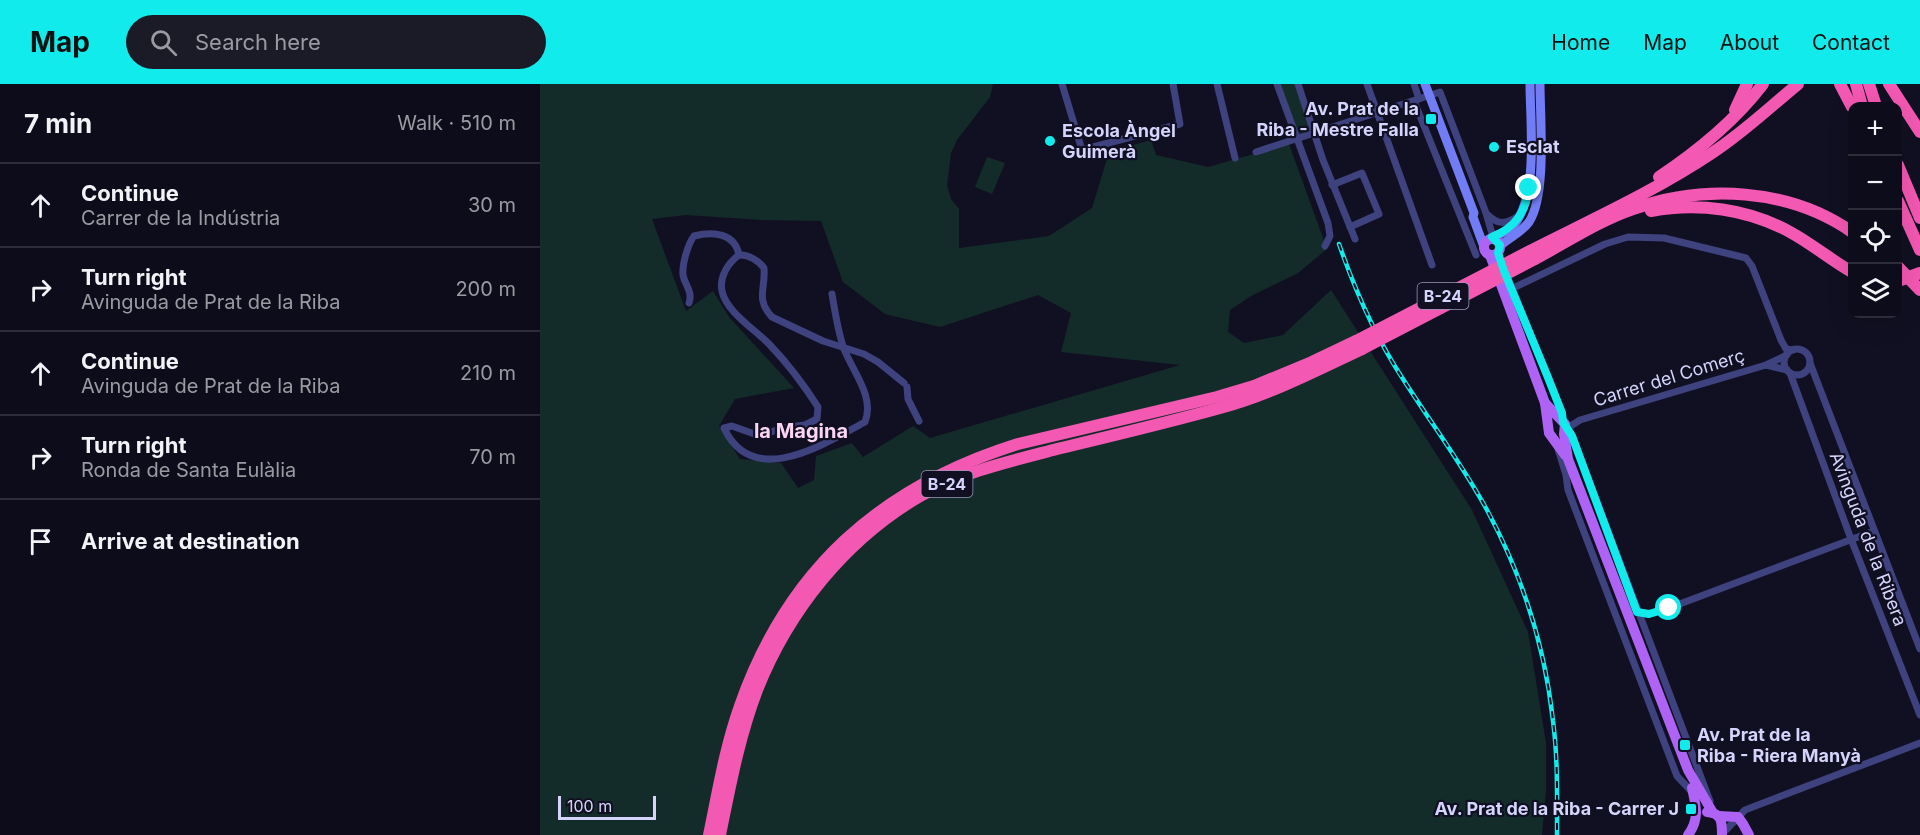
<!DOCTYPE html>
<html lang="en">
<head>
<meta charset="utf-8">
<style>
  :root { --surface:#0d0c1a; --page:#1b1a27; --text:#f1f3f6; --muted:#9a9ba2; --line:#2d2c39; --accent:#11ebeb }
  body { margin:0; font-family:Inter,sans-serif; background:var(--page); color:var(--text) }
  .controls { position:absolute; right:18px; top:18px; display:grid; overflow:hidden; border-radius:12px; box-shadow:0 6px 24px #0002 }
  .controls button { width:54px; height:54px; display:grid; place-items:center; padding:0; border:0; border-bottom:2px solid var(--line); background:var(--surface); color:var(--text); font:30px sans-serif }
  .scale { position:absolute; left:18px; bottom:15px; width:98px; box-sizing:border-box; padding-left:6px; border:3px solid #d5d4fc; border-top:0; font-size:16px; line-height:21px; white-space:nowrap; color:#d5d4fc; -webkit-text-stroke:4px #111022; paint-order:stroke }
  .stop { position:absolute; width:18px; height:18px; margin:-14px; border:4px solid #11ebeb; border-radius:50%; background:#fff }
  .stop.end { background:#11ebeb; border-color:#fff; box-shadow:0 2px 6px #0008 }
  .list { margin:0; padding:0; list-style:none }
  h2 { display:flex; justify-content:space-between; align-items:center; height:78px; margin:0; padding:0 24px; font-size:26px }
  h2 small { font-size:20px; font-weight:400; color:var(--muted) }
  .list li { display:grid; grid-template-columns:39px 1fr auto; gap:18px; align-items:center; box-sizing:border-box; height:84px; padding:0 24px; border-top:2px solid var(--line) }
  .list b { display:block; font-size:22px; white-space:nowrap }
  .list p { margin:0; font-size:20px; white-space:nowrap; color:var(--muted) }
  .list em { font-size:20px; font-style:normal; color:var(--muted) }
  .icon { flex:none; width:33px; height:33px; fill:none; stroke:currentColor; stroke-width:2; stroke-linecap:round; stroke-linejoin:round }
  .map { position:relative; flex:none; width:1380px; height:751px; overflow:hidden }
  header { display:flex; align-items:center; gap:36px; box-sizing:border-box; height:84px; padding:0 30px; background:var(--accent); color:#111 }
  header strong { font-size:28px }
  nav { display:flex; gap:33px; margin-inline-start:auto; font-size:21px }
  .search { width:420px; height:54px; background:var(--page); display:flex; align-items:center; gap:15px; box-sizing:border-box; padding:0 21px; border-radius:33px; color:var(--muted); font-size:22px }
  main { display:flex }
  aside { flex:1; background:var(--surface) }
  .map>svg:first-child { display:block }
  .green { fill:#132c29; fill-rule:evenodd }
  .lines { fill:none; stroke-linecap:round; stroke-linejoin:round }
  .street { stroke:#3e427e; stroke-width:7 }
  .secondary { stroke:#727cf5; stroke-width:9 }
  .primary { stroke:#af63f4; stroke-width:10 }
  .highway { stroke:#f358b2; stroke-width:12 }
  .rail-casing { stroke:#11ebeb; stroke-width:4.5 }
  .rail { stroke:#111022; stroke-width:2; stroke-dasharray:7; stroke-linecap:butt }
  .highway-bridge { stroke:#f358b2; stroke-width:12 }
  .route { stroke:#11ebeb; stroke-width:8 }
  .poi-dot { fill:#11ebeb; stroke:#111022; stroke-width:2 }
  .labels { text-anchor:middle; stroke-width:4.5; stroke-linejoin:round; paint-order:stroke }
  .shield { fill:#111022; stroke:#9a99bb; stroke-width:1.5 }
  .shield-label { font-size:16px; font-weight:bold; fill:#d5d4fc }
  .poi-label { font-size:18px; font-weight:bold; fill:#d5d4fc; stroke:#111022; text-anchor:start }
  .street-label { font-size:18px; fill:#d5d4fc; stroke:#111022 }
  .neighbourhood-label { font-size:20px; font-weight:bold; fill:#fcd6f2; stroke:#111022 }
</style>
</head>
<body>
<header>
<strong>Map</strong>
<div class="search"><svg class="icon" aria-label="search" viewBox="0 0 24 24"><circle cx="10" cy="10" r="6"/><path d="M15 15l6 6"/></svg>Search here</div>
<nav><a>Home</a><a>Map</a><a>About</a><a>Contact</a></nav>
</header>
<main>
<aside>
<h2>7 min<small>Walk · 510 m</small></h2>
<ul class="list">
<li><svg class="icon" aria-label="ahead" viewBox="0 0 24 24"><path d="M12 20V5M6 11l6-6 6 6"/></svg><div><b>Continue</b><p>Carrer de la Indústria</p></div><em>30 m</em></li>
<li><svg class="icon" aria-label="right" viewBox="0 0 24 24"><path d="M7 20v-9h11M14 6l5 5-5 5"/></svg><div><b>Turn right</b><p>Avinguda de Prat de la Riba</p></div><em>200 m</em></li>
<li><svg class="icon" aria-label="ahead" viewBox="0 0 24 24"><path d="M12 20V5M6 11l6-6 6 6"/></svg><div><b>Continue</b><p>Avinguda de Prat de la Riba</p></div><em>210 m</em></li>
<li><svg class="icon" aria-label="right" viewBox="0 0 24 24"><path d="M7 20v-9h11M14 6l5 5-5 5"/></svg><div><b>Turn right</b><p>Ronda de Santa Eulàlia</p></div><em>70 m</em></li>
<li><svg class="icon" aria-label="arrive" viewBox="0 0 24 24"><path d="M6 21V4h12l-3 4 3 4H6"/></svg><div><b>Arrive at destination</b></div></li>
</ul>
</aside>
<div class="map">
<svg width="1380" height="751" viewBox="0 0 1380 751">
  <rect width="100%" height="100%" fill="#111022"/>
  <g class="green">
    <path d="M0,0H453L450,13L417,56L411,69L407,101L411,115L419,125V164L509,152L552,124L569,68L611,56L616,71L668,83L749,60L787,165L758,189L711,212L690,226L688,248L704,259L743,251L791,206L932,426L988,548L1006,659V705L1002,751H0ZM146,131L222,136L281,137L303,198L345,230L400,243L498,211L531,229L521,268L640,281L390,354L373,342L323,373L312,359L276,372L274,396L258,404L241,379L200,375L179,342L195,315L254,304L189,233L173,207L146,227L112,135Z"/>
    <path d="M738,0H758L775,49L756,55Z"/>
    <path d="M447,73L465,79L452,110L435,103Z"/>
  </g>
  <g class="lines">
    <g class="street">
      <path d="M522,0L542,66L640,40L633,0"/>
      <path d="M677,0L695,74"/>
      <path d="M737,0L788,139L790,152L785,162"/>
      <path d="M758,0L783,76L815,155"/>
      <path d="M827,0L892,181"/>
      <path d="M874,0L879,15"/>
      <path d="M874,17L936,171"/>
      <path d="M716,68L900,8L946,129L953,153"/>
      <path d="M792,101L822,89L839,130L810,143"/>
      <path d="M948,131C958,141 966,140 977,133"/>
      <path d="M958,169L1022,329L1023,338"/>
      <path d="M199,171C188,179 179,193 182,207C186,228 216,246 230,261C248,280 264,301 278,323L277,335L265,341L242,344L220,352L192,342L184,344C213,406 284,360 325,338C335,313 313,288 304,265C298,248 295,228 292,210"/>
      <path d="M199,171C208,170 219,177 224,184C226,204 215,215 232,233L283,257L324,270L338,278L364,299"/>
      <path d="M971,205L1065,160L1088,153L1124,154L1206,174L1212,182L1241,256L1246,265L1253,266"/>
      <path d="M149,219C153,207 145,202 143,191C142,180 148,160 154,152C173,147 195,149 199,171"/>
      <circle cx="1257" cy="278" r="13"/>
      <path d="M1270,279L1380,565"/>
      <path d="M1226,281L1247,286"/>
      <path d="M1250,289L1311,455L1380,631"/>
      <path d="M367,303L368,315L379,337"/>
      <path d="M1018,365L1026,391L1028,406L1137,692L1153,709"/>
      <path d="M1097,528L1109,530L1129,524L1334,447"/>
      <path d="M1170,717L1032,352L1026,345L1040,336L1226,281L1247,271"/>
      <path d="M1186,746L1205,726L1380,659"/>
    </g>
    <g class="secondary">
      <path d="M885,0L934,129L933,133L944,163"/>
      <path d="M948,156C956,150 966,149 973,142C999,113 990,38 990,0"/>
      <path d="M960,162C970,153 981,149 989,138C1007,111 1000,34 1000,0"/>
    </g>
    <g class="primary">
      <circle cx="952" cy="163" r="8"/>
      <path d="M950,171L1005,319L1009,349L1025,371"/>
      <path d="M1005,319L1025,340L1024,350L1028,375L1148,686L1173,729"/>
      <path d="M1167,728C1182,729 1182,738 1182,751"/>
      <path d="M1178,732L1198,733L1203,740L1209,751"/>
      <path d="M1148,751C1160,735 1156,722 1152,704"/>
    </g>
    <g class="highway">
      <path d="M1300,0L1312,23"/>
      <path d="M1316,0L1322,22"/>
      <path d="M1329,0L1336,22"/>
      <path d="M1349,0L1380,48"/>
      <path d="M1195,26L1207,0"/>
      <path d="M1358,81L1380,134"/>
      <path d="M1119,93C1158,67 1194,38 1223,0"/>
      <path d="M1358,117L1380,166"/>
      <path d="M1111,127C1158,118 1208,125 1250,148C1272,160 1291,176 1312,188"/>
      <path d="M990,167C1051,136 1115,107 1172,69C1203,49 1230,23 1258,0"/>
      <path d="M995,175C1027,158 1058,137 1093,125C1164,100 1249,104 1312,148"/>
      <path d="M1358,183L1380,206"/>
      <path d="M169,751C178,708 185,664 200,622C248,485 341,403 478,360L677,313L714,302L772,278L816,257"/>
      <path d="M180,751C190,702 199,653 217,606C249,526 305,456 380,412C422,388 471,377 517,365C571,352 626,339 680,324C729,311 775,287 822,265"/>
    </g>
    <g class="rail-casing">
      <path id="rail" d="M799,160C815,206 836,254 863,295C891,339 922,380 947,426C982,491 1005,563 1013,637C1018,675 1017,713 1017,751"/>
    </g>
    <use href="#rail" class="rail"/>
    <g class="highway-bridge">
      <path d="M1358,197L1380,189"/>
      <path d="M816,257L990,167"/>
      <path d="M822,265L995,175"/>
    </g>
  </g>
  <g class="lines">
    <path class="route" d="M989,104C986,128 975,144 952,153L960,161L958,169L964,187L1007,291L1022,329L1023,338L1032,352L1097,528L1109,530L1129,524"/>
  </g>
  <g class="poi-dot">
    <rect x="885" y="29" width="12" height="12" rx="3"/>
    <circle cx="510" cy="57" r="6"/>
    <circle cx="954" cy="63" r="6"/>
    <rect x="1139" y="655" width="12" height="12" rx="3"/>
    <rect x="1145" y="719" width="12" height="12" rx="3"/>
  </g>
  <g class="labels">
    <g class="shield">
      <rect x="877.5" y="199" width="51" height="26" rx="4.5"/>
      <rect x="381.5" y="387" width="51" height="26" rx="4.5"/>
    </g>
    <g class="shield-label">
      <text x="903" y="218">B-24</text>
      <text x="407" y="406">B-24</text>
    </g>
    <g class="poi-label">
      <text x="879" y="31" text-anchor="end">Av. Prat de la<tspan x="879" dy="21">Riba - Mestre Falla</tspan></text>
      <text x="522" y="53">Escola Àngel<tspan x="522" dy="21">Guimerà</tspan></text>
      <text x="966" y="69">Esclat</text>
      <text x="1157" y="657">Av. Prat de la<tspan x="1157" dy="21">Riba - Riera Manyà</tspan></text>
      <text x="1139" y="731" text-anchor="end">Av. Prat de la Riba - Carrer J</text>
    </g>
    <g class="street-label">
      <text transform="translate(1129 294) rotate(-17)" y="6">Carrer del Comerç</text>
      <text transform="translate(1328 455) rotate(69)" y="6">Avinguda de la Ribera</text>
    </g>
    <g class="neighbourhood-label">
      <text x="261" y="354">la Magina</text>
    </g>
  </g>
</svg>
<div class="controls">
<button>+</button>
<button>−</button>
<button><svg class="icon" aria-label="locate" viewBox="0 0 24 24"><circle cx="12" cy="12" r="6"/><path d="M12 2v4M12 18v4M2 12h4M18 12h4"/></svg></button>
<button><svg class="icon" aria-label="layers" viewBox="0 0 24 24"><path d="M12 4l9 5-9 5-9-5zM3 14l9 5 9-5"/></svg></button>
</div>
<div class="scale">100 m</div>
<div class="stop" style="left:1129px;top:524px"></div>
<div class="stop end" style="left:989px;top:104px"></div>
</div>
</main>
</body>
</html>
